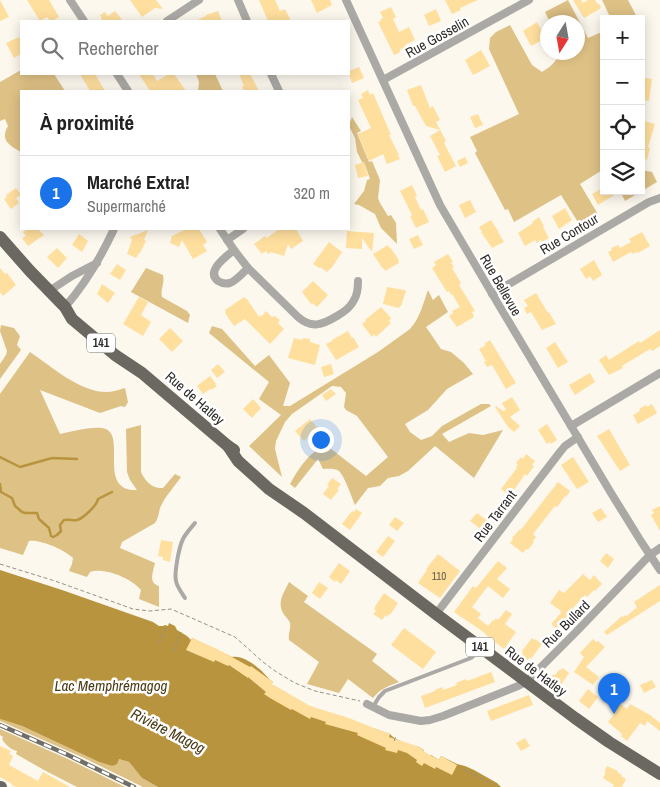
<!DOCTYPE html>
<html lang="fr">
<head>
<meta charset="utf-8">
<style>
  :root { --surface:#fff; --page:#f6f6f6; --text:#222; --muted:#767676; --line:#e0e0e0; --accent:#1a73e8 }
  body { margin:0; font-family:"Archivo Narrow",sans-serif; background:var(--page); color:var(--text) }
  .controls { position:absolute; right:15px; top:15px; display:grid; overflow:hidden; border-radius:0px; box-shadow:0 2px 12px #0003 }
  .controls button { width:45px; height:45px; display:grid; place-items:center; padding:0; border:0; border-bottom:1px solid var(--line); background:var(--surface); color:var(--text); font:25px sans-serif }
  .compass { position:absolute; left:540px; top:15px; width:45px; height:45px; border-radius:50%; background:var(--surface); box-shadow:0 2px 12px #0003; rotate:191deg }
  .you { position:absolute; left:320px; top:439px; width:18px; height:18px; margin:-12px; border:4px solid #fff; border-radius:50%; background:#1a73e8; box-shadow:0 0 0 8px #1a73e833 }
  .badge { display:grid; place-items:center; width:32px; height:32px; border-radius:50%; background:var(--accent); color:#fff; font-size:16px; font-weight:700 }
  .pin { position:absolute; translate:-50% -41px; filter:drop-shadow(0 1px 2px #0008) }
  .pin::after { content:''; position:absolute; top:26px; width:18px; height:15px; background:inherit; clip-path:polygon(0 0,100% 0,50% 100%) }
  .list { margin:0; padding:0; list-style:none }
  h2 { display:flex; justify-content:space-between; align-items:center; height:65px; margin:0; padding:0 20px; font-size:21px }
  h2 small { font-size:16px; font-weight:400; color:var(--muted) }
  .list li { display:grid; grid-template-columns:32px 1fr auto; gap:15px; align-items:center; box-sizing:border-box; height:75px; padding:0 20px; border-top:1px solid var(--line) }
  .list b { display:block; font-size:19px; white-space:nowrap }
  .list p { margin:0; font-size:16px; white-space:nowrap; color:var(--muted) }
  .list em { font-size:16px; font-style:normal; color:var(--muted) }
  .icon { flex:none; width:28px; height:28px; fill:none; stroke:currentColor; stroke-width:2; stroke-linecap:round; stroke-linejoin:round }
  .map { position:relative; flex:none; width:660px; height:787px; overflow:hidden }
  .search { position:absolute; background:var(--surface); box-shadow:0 2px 12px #0003; left:20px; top:20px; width:330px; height:55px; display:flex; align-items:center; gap:12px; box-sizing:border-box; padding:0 18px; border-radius:0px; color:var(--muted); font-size:19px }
  .panel { position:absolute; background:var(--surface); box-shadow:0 2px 12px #0003; left:20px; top:90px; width:330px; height:140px; border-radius:0px }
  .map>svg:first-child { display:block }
  .green { fill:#dec185 }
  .water { fill:#b9943e }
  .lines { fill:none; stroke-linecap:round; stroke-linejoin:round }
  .stream { stroke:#b9943e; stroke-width:2.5 }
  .building { fill:#ffdf9e }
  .path { stroke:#939089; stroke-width:1; stroke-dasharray:4 2.5; stroke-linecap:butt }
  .service { stroke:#aba9a5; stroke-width:4 }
  .minor { stroke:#aba9a5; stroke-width:8 }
  .primary { stroke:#6b6861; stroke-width:12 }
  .rail-casing { stroke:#706e68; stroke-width:4.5 }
  .rail { stroke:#fff; stroke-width:2.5; stroke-dasharray:8; stroke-linecap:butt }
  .labels { text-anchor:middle; stroke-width:5; stroke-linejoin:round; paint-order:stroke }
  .number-label { font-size:11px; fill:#635a47 }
  .shield { fill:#fff; stroke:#6d6c6a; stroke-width:1 }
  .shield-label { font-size:12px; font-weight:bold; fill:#2f2d2a }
  .street-label { font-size:14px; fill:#2f2d2a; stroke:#fff }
  .water-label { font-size:15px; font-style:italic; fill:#4a3a15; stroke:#fff }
</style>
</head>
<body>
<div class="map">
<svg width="660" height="787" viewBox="0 0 660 787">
  <rect width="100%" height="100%" fill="#fcf8ee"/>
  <g class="green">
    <path d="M568,0L588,38L604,31V169L580,184L599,216L581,227L561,195L514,222L508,209L505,210L475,153L477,151L470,137L519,114L489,49L490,38L496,32L510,25L532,65L542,72C550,67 556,62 560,53L578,52V22H550L545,12Z"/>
    <path d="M602,0H628L638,19H611Z"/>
    <path d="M21,70V74H54L65,91H21V152C9,145 0,140 8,126L5,119L0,121V82Z"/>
    <path d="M196,74H215L223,91H198L199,82Z"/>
    <path d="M352,117L361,131L357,133L369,162L372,161L380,180L378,198L380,203L388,216L391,215L396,223L397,244L381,228L375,214L359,205L354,204L364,191L367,180L370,179L365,165L362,162L357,152L355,138L350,128L349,125Z"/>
    <path d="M641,170L652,172L657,182L625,201L620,191H641Z"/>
    <path d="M146,268L163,275C165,284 160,289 162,297L187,311L190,315L188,323L131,292Z"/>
    <path d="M428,290L433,300L439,295L448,312L426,327L441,349L451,352L464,363L473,374L447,389L428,410L405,424L410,432L421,440L432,436L442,426L481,404H489L491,406L442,434L449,442L469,433L483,435L503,430L474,478L435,446L408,471L399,476L388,478L380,486L368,488L355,505C352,498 345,477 339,471C335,468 327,469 323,469L318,459L295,488L290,484C298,469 310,451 326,445L366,476L388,457L357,416L346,410L344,407L346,393L341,387L332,386L292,414L285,422L276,441L275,449L282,477L249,446L281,415L259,399L269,382L209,333L212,326L222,329L255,366L269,355L290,383L283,406H290L378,352L410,329C420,318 423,304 428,290Z"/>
    <path d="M1,325L14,328L20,336L17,345L21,350L0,379V364L6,355L7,351L0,331Z"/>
    <path d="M30,352C52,367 80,392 106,392C112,392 119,390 125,388L128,402L125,407L121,406L100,413L40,390L60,434C71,432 95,425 106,429C126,438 97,491 137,490L130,480L127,472L126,429L141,425V472C145,481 152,489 163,488L175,474L181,477C175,486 167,494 162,504C158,510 160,516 155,523L122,542L120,548L155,563C153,572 148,583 159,586V607L139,599L141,590C131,578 104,567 90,572L87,577L69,571L72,564L73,558C65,550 40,539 29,541L23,555L0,548V394Z"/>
    <path d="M289,582L308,596L304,602L377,654L372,661L399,682C388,686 380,689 373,698L348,679L339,693L307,684L319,662L289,640C288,634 291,629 290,623C289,620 285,616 283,613C277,601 284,593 289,582Z"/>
    <path d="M0,719L22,726L99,762L112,766L119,759L129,762L142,778L158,787H143L84,758L0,721Z"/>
    <path d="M0,729L68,759L125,787H77L44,770L16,754L17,751C10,749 6,745 2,739L3,737L0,735Z"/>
  </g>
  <path class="water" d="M0,570L62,590L153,622L159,626H163L165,625L168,626L169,623L175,626L177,630L187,636L191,640L192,638L232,657C240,655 252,662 258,668C264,672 267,678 273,682L271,684L309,706L390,734C396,741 407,743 414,746H417L424,750L423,752L430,757L431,755L439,760L441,756L457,764L465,766L474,770L497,783L501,787H158L142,778L129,762L119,759L117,764L112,766L99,762L22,726L0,719Z"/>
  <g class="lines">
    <g class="stream">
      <path d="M0,457L20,467L52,458L77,459"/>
      <path d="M0,484L1,492L12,498L15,506L22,512L25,513H37L39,519L49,528L51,536L53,537L57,535L61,531L60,525L64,520C69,519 73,521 77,520C84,518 97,505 98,499L112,492"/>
    </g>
  </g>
  <g class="building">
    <path d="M0,0L9,17L0,21Z"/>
    <path d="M27,0H49L59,17L52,21H50L47,17L40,21Z"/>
    <path d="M130,0H156L163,9L155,8L142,17Z"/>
    <path d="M259,0H275L280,11L285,9L291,21H268Z"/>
    <path d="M311,0H330L332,5L317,13Z"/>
    <path d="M445,0H478L460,8L461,10L452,14Z"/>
    <path d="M573,0H581L583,3L588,0H595L597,3L599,4L601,6L600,9L584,18Z"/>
    <path d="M391,7L396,17L393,19L399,32L409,27L415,40L405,45L406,47L401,49L399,53L394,55L378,22L381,21L380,20L383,18L380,12Z"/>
    <path d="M436,9L441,21L429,26L424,15Z"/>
    <path d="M115,11L123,21H100L102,19L100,15L105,12L108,16Z"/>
    <path d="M218,11L222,21H195L206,16V15Z"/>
    <path d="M537,22L546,38L531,46L523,31Z"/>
    <path d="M19,37L21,41V54L14,58L6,43Z"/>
    <path d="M481,50L490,66L473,75L465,60Z"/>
    <path d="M359,67L364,78L352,83L349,75V71Z"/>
    <path d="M80,74H95L105,91H90Z"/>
    <path d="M139,74H153L157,81L169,74H174L186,91H150Z"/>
    <path d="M239,74H250L259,91H244L242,86H244Z"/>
    <path d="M641,77L652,79L649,101L641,100Z"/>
    <path d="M421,85L430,108L433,106L440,120L436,122L446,141L444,143L456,166L445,172L437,156L440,155L430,136L440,130L426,126L415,106H413L407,90Z"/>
    <path d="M368,90L370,95L373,93L391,135H389L399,155L398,156L400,159L387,164L383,154L369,161L358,134L371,128L358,100L363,98L361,94Z"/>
    <path d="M478,114L483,125L475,128L470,117Z"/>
    <path d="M641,120L655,124L648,147L650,148L647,160L645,159L644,165H641Z"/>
    <path d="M465,157L468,163L460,167L457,161Z"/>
    <path d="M364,162L368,176L358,178L355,165Z"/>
    <path d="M412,185L417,196L415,197L421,210L423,209L429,222L416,228L410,216L412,215L400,191Z"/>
    <path d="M604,187V191H621L598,205L592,194Z"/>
    <path d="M16,188L21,195L16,198L19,203L11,209L4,199L7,197L6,195Z"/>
    <path d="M470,200L476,212L465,218L459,205Z"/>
    <path d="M565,208L572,220L559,229L552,216Z"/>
    <path d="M539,217L544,226L543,227L549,238L542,242L540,240L537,243L535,240L525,246L518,233L533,223L532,222Z"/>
    <path d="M491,220L498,231V232L504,242L492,248L481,232H482L479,227Z"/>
    <path d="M28,229H38L44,235L28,246L22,238L26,236L23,232Z"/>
    <path d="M186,229H199L207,242L203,245L207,251L193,259L182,240L179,247L170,243L172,236Z"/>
    <path d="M279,229H296L303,241L291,249L288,244L284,256L271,252L268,254L266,251L262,254L254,244L265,236L267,238Z"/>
    <path d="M148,230L144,240L146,241L140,253H139L136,258L127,254L132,240L130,237Z"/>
    <path d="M347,231L374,233L372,252L362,238V249L346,248Z"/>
    <path d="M642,232L650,246L638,253L637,252L633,254L631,252L613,262L608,252L612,250L611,248L618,245L620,248L631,242L629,239Z"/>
    <path d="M79,234L88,241L82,252L72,245Z"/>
    <path d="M418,235L423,245L414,249L409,239Z"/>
    <path d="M329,242L342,252L333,266L327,272L320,267L319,268L313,264Z"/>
    <path d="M388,245L389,248L390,247L399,260L398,261L399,263L385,271L384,268L383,269L373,254Z"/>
    <path d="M57,248L67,258L58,268L47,257Z"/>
    <path d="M448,254L453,262L451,263L454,267L452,268L461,283L459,285L475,311L472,312L474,317L457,327L449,316L453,313L452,311L460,307L452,294L451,295L449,291L447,292L432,268L436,265L434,262Z"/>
    <path d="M594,260L602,275L593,281L590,276L586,279L580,269Z"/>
    <path d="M117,264L126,270L120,280L110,274Z"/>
    <path d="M0,268L5,274L7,273L16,285L3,296L0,292Z"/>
    <path d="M313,281L328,295L317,307L312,303L311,304L302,292Z"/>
    <path d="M102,284L115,293L108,303L97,294Z"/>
    <path d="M387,287L404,290L406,291L401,306H400L399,308L383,304Z"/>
    <path d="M536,293L548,313L549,312L556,324L542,330L531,312L527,314L524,308L528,306L524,300Z"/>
    <path d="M139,297L148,302L141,315L151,322L143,336L123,324Z"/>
    <path d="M244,297L246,299H247L259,317L261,315L262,316L266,311L272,317L275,316L280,320L278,323L284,329L270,344L245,319L234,326L225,313L226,312L225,310Z"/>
    <path d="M381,307L391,318L389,321L391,323L376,337L374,334L372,337L362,324L366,321L365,320Z"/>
    <path d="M170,328L183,341L172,352L159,339Z"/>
    <path d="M660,330V346L652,351L650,349L622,366L623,368L609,375L599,360L606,355L609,360L639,341L640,343Z"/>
    <path d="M348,331L352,338L353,337L359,347L336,360L326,344L332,341V340Z"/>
    <path d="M294,338L302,340L303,338L310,339V342L320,345L315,365L288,358Z"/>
    <path d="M490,340L516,383L506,389L492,365L487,367L484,362L486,361L479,349L486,345L484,344Z"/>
    <path d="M555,342L568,362L558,368L546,348Z"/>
    <path d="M218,364L225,372L217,378L211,370Z"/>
    <path d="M331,364L334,374L324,377L321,367Z"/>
    <path d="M590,373L595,382L575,395L569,385Z"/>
    <path d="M210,376L216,384H215L217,386L211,390L210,389L203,394L197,386Z"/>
    <path d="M331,389L336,394L326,401L322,395Z"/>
    <path d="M512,397L520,410L510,417L520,426L514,432L508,427L495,407L496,406L503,411L506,410L502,403Z"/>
    <path d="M253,399L261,408L252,418L243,409Z"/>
    <path d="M652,404L657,413L638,424L633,415L640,411L639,409L646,405L647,407Z"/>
    <path d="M310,419L323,434L313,442L309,436L304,441L295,431Z"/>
    <path d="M547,424L557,440L551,444L550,442L547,444L538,430Z"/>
    <path d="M609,429L630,465L620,471L597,436Z"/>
    <path d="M526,454L535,461L532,465L534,466L527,476L525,474L510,496L501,489L517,468L516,467L518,465L516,463L521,457L523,459Z"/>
    <path d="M573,457L589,482L577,489L561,465Z"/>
    <path d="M332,478L341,484L337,489L339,490L331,500L323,494L329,486L327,485Z"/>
    <path d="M558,482L570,491L566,497L565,496L557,507L555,506L533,534L536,537L533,541L534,542L528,550L526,549L523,553L510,543L513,539L512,538L519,530H520L523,527Z"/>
    <path d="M660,506V531L651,515L654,513L652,510Z"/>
    <path d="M601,508L607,517L598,522L592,513Z"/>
    <path d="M356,509L362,513L350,530L342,524L352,511L354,512Z"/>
    <path d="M477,513L489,522L483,531L470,521Z"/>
    <path d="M395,517L404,523L397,531L389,525Z"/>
    <path d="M388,536L395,541L383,557L376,552Z"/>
    <path d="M161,540L173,542L170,562L163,560V557L158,556Z"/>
    <path d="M606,553L614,559L608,568L600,561Z"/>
    <path d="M438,554L460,571L440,598L418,583L427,570L426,569Z"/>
    <path d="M498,561L507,568L497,579L510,589L503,598L488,586L472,607L481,614L478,618L488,626L493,620L494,621L496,618L498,620L506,610L512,614L505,624L516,632L504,649L485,634V633L454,612L473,586L476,588Z"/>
    <path d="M339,563L350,571L341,584L336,580L335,582L329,577Z"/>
    <path d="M583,574L590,580L594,575L602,584L595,591L594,590L587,597L585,595L572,609L576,612L571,617L573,619L568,624L567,623L559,631L551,624L561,613L560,612L561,611L550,603L559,590L564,593Z"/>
    <path d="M319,582L328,588L320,599L312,593Z"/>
    <path d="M660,585V601L607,635L604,632L622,616L623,617L626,615L627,616L637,607L634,602Z"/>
    <path d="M384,593L398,603L390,615L389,614L387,617L386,615L382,620L373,614L376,611L374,609L376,605Z"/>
    <path d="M404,628L436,652L423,669L391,645Z"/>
    <path d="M192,638L219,650L250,667L251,666L273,682L272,684L310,706L349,718L376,729L382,731L390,734L389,737L417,746L424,750L423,751L439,760L441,756L457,765L452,775L436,767L435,769L424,763L422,766L416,762L417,760L407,753L398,750L397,753L385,750L386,748L357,735L358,733L325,724L326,722L311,717L310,719L292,709L291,710L270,698L264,694L266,692L248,677V678L229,665L228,666L215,660L214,662L186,650Z"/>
    <path d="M532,638L535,640V639L542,644L531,659L530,657L528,660L522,655L523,653L522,651Z"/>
    <path d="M593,639L596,642L598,641L605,647L586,667L599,677L593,685L574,672L584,657L580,653Z"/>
    <path d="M563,668L569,673L560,686L553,680L552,675H555L560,669L561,670Z"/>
    <path d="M491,672L495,682L425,708L421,696L435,691V690L442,687L443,690L457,685L456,683L466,679L467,681Z"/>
    <path d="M652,680L656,687L644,693L640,685Z"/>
    <path d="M614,688L619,692L614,699L609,695Z"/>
    <path d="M588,689L598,697L589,709L579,701Z"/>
    <path d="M529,695L533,705L491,721L487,711Z"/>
    <path d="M618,702L627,709L630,704L650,715L660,723V731L647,721L645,726L640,723L627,741L621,736L622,734L608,722L615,713L612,710Z"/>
    <path d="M525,738L530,746L521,751L516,743Z"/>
    <path d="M0,746L11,751L9,754L13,756L9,765L38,781L43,772L70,787H16L12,785V784L0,777Z"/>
    <path d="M607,766L618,771L617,772L622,775L621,776L626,779L622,787H613L614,785L603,778L605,774V770Z"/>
  </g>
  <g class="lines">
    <g class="path">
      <path d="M0,564L55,581L133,609L150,611L171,609L235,637L263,662L275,671L295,683L315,691L360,701"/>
      <path d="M159,643L167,626"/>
      <path d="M173,651L181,632"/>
      <path d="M394,741L396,736"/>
      <path d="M463,769L492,784"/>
    </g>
    <g class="service">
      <path d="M185,598C182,593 177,587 176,581C174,573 179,547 183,539C186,533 191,528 195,523"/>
      <path d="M373,707L379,697L385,691L471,658L481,650"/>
    </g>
    <g class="minor">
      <path d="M70,0L84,21"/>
      <path d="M238,0L247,21"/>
      <path d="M346,0L440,205L500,307L611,493L642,543L660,570"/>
      <path d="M167,21L199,0"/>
      <path d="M117,74L128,91"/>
      <path d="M271,74L279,91"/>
      <path d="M383,80L529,0"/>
      <path d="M220,229L234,250L248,268L298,317C312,329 322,325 337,316C344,312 351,307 354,300C358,294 358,287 358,281"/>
      <path d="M227,240L243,229"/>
      <path d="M234,250C227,256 205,271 218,281C221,283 226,284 230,283C236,281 243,273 248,268"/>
      <path d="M49,291L72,276L97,263"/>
      <path d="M492,294L649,202L660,198"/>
      <path d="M65,307C86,283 101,257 114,229"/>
      <path d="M571,426L660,373"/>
      <path d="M436,614L560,452L565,446L578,437"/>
      <path d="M367,704L389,715L421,721L430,720L443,716L518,686L526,682L575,633L650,555L660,548"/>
    </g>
    <g class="primary">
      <path d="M0,237L30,271L65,307L72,319L115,355L142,373L228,446L234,450"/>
      <path d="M228,446L238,461L269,489L304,513L436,614L575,718L609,742L660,774"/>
      <path d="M0,787H1"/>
    </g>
    <g class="rail-casing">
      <path id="rail" d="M0,725L66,754L134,787"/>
    </g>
    <use href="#rail" class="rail"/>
  </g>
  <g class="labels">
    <g class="number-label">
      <text x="439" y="580">110</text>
    </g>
    <g class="shield">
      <rect x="87" y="333.5" width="28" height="19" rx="4"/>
      <rect x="466" y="637.5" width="28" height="19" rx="4"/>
    </g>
    <g class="shield-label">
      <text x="101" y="347">141</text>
      <text x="480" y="651">141</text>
    </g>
    <g class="street-label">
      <text transform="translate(437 37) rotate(-29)" y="5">Rue Gosselin</text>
      <text transform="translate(569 234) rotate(-31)" y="5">Rue Contour</text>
      <text transform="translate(501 285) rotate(60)" y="5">Rue Bellevue</text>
      <text transform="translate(195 398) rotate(41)" y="5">Rue de Hatley</text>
      <text transform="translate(495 516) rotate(-53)" y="5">Rue Tarrant</text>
      <text transform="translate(566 624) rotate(-45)" y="5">Rue Bullard</text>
      <text transform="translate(536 671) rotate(37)" y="5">Rue de Hatley</text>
    </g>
    <g class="water-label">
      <text x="111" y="691">Lac Memphrémagog</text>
      <text transform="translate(168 731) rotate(27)" y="5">Rivière Magog</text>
    </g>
  </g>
</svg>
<div class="controls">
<button>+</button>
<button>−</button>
<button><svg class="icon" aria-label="locate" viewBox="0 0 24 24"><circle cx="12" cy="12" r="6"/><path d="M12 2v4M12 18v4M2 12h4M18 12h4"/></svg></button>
<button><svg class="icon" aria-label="layers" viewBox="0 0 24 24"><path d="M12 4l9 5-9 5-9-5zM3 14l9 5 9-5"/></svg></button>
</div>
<svg class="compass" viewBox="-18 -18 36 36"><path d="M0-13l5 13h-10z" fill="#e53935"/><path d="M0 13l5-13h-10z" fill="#767676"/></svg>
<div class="you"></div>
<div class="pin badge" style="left:614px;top:714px">1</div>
<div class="search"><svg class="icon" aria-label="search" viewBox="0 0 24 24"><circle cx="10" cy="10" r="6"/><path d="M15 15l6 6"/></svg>Rechercher</div>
<section class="panel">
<h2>À proximité<small></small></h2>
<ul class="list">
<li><span class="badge">1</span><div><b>Marché Extra!</b><p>Supermarché</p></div><em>320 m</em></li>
</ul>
</section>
</div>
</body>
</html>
